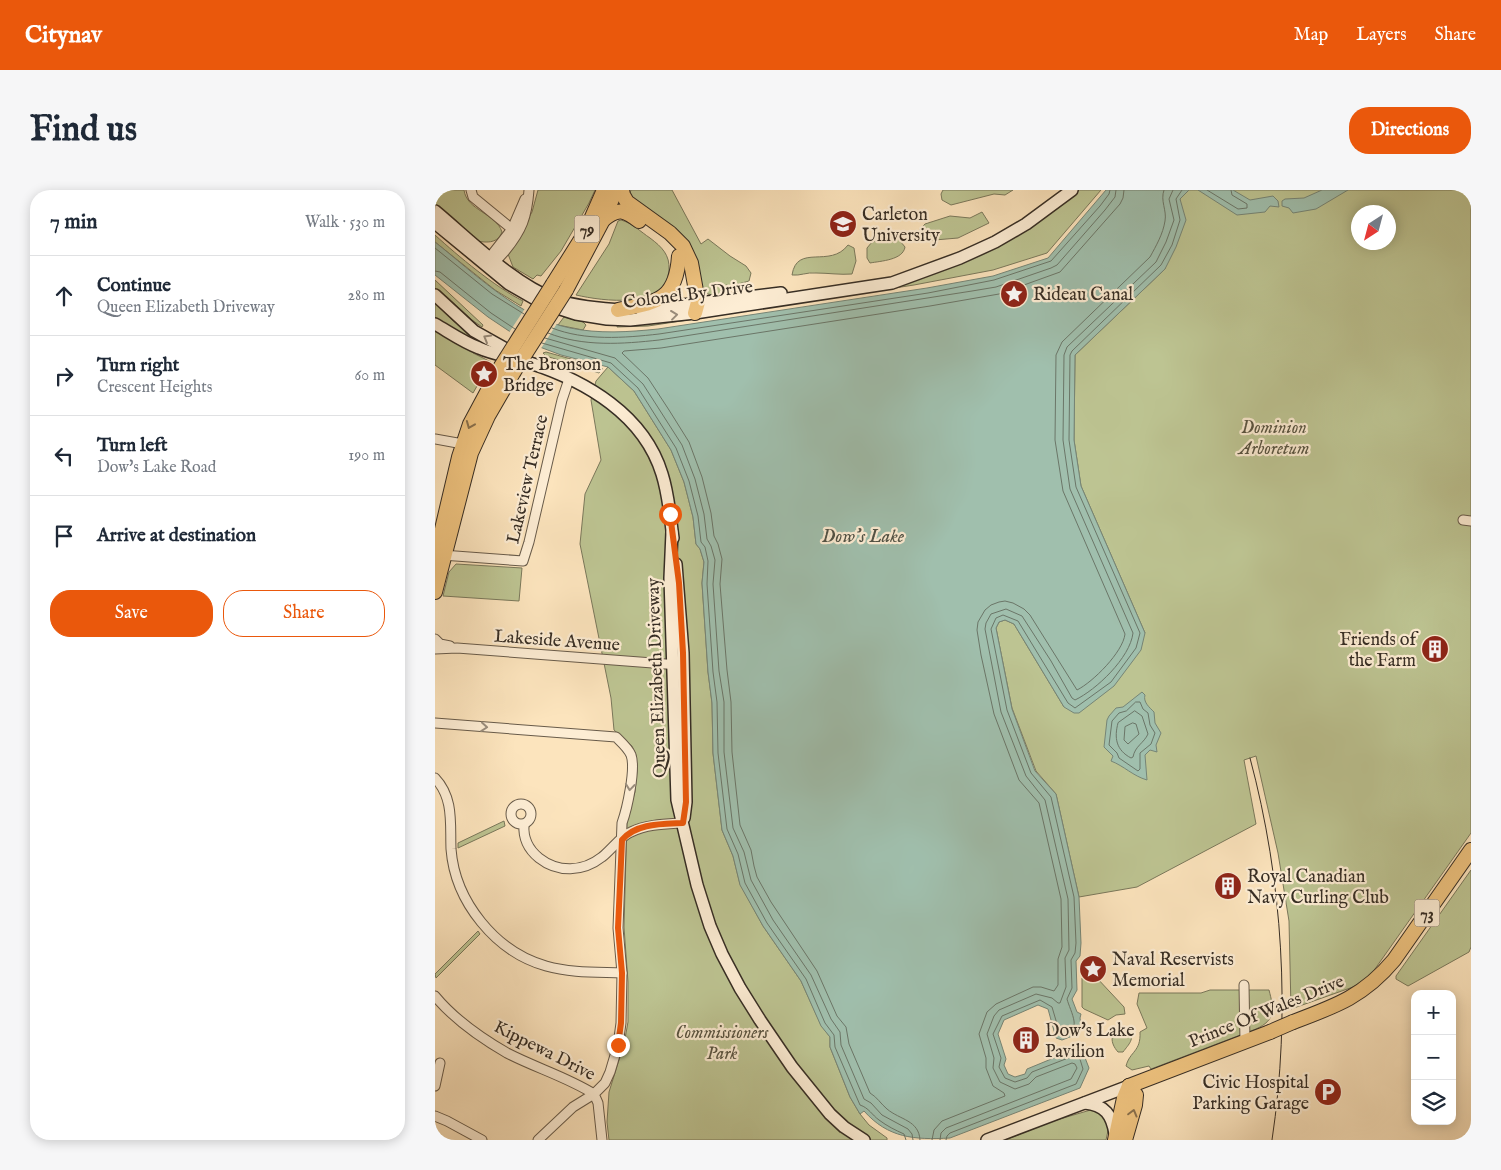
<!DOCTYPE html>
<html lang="en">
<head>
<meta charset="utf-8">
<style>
  :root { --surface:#fff; --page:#f6f6f7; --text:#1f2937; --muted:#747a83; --line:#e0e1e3; --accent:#ea580c }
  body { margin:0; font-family:"IM FELL English",serif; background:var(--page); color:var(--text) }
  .controls { position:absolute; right:15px; bottom:15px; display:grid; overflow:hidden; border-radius:10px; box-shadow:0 2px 12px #0003 }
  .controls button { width:45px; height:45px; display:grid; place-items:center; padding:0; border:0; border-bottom:1px solid var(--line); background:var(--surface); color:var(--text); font:25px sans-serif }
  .compass { position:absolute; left:916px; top:15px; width:45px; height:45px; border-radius:50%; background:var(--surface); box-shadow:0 2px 12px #0003; rotate:216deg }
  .stop { position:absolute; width:15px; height:15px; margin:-11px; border:4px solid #ea580c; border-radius:50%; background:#fff }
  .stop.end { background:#ea580c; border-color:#fff; box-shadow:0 1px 5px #0008 }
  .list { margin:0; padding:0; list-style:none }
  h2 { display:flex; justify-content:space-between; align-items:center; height:65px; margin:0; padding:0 20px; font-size:21px }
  h2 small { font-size:16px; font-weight:400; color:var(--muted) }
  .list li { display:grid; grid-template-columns:32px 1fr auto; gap:15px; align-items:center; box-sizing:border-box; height:80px; padding:0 20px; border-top:1px solid var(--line) }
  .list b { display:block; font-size:19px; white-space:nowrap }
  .list p { margin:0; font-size:16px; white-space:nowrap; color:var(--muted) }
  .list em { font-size:16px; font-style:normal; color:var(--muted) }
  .actions { display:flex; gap:10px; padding:15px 20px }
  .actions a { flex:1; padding:11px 0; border:1px solid var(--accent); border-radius:20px; text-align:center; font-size:18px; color:var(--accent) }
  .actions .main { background:var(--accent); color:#fff }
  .icon { flex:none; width:28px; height:28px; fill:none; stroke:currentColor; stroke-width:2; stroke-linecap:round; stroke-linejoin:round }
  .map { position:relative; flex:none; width:1036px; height:950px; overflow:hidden; border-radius:20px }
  header { display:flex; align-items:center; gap:30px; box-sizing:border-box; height:70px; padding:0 25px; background:var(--accent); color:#fff }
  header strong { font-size:24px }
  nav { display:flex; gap:28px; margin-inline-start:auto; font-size:18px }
  .intro { display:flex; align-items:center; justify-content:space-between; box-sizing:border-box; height:120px; padding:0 30px }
  h1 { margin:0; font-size:35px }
  .button { padding:12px 22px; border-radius:20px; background:var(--accent); color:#fff; font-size:18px; font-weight:700 }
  main { display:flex; gap:30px; padding:0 30px }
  aside { flex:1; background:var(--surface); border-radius:20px; box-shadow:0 2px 12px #0003 }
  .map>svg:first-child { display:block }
  .green { fill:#bdc492; stroke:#7a785b; fill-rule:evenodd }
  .water { fill:#a0bfad; stroke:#768576 }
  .pier { fill:#fce4bd }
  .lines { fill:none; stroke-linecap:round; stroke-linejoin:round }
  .shore { stroke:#6b7668; stroke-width:1 }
  .street-casing { stroke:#685b4a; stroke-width:11 }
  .secondary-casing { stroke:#362d24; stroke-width:14 }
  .primary-casing { stroke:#362d24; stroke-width:16 }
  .street { stroke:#fdedd4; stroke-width:9 }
  .secondary { stroke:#fdedd4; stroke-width:11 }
  .primary { stroke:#eec27e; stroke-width:14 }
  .tram { stroke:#362d24; stroke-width:1 }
  .primary-bridge-casing { stroke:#362d24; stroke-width:16; stroke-linecap:butt }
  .primary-bridge { stroke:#eec27e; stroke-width:14 }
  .oneway { stroke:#9a8d7c }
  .oneway2 { stroke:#89704c }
  .route { stroke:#ea580c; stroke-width:6 }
  .labels { text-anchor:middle; stroke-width:4.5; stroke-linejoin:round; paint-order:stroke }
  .shield { fill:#fdedd4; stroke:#726759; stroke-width:1 }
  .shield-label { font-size:16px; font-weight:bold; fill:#362d24 }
  .poi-label { font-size:18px; fill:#362d24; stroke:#fdedd4; text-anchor:start }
  .street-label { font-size:18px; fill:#362d24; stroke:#fdedd4 }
  .park-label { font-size:18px; font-style:italic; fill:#585340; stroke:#fdedd4 }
  .water-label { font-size:19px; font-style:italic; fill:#505246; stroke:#fdedd4 }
</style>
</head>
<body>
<header>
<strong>Citynav</strong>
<nav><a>Map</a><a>Layers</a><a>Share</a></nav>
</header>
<div class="intro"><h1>Find us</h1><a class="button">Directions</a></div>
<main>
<aside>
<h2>7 min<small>Walk · 530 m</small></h2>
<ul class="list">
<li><svg class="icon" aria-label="ahead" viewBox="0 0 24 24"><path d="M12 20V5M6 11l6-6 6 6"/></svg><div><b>Continue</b><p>Queen Elizabeth Driveway</p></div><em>280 m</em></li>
<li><svg class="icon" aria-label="right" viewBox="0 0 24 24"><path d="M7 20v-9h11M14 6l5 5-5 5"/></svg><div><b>Turn right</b><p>Crescent Heights</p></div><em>60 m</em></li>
<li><svg class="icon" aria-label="left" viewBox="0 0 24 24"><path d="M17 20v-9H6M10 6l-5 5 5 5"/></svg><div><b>Turn left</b><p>Dow's Lake Road</p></div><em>190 m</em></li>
<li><svg class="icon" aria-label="arrive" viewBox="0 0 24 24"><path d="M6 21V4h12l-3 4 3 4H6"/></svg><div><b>Arrive at destination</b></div></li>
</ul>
<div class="actions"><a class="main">Save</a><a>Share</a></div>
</aside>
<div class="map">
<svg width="1036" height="950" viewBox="0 0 1036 950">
  <rect width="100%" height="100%" fill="#fce4bd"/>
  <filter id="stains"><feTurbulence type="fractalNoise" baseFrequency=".004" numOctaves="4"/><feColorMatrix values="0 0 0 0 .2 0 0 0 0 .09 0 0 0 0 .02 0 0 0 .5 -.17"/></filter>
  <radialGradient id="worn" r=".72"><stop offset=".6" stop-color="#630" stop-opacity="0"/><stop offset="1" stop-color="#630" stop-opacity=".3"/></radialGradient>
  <g class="green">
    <path d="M0,0H29C32,21 61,23 67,42C63,53 53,53 42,51L0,16Z"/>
    <path d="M103,0H160L154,13L126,61L106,86L102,85L98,89L78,77L73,64L97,22Z"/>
    <path d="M196,0H237L266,54L273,49L295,66L311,76L316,83L314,91L296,96L291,95L295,104L278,105L273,104L268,100L259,70L194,5Z"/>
    <path d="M508,0H578L570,5L559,4L516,15L507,10L506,4Z"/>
    <path d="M643,0H666L612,63L558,80L479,95L273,127L213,136L182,137L183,132L475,91L619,20Z"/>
    <path d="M754,0H1036V643L935,786L918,797L856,819L854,731L843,663L821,566L809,570L821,634L702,697L644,707L621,604L601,581L577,518L561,438L564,432L570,430L579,434L629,517L710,443L646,296L639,250L640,165L730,79L745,9ZM924,22H954V52H924Z"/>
    <path d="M547,22L554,33L523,48L488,51L485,39L490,34L515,26L535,28Z"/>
    <path d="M186,30C197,33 206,42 215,48C227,57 235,65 234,80C232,120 167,111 141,105L174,54L183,31Z"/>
    <path d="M0,45C23,66 60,97 88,111L86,116L60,100L0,52Z"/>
    <path d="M461,46L470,57C468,70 446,71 435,73L432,68V58L437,52Z"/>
    <path d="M413,55L419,58L421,71L417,84C405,85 393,83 381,83C372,82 365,86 357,85C362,53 395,79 413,55Z"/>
    <path d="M0,90L48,135L47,137L37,130L11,106L8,108L0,101Z"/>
    <path d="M0,112L17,130L43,149L42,152L0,130Z"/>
    <path d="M129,127L148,132L151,135L148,140L123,135Z"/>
    <path d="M0,138L37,161L38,163L56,172L38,203L0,175Z"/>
    <path d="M111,162L161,176H165L168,179L164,183L111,166L108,163Z"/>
    <path d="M173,177L199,201L236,260L249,292L258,327L261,354L265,359L269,372L267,393L273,482L277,513L278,563L287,640L298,666L305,694L328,736L366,791L386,835L395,847V857L415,907L425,924L434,935L452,948V950H174L172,932L174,902L189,854L193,832V792L189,737L192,629L200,602L202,580L201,565L197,556L179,540L176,508L145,354L150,304L166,270L156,210L161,191Z"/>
    <path d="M21,374L87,378L84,411L8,406L14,382Z"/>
    <path d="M69,631L70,636L23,658V653Z"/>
    <path d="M1036,680V757L1034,762L973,796L961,789V786Z"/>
    <path d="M43,741L45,744L1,788L0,784Z"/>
    <path d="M661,787L689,817L690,824L681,825L673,830L649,819L647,817V788Z"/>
    <path d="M775,800H834C839,819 841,830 821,839L716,879L714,876L697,880L691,876C695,861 706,862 705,842L712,838L702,814L704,803H766Z"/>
    <path d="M687,837L694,840C700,849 694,854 688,862H683C675,853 674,842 687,837Z"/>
    <path d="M659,919L665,920L674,936L671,950H570L618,931Z"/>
  </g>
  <g class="water">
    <path d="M671,0H754L745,9L751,30L741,57L730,79L640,165L639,250L646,296L710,443L706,460L679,496L644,523H639L629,517L579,434L570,430L564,432L561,438L577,519L600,581L621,604L644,707L646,753L645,766L641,771L642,800L637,809L642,822L646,824L645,828L646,836L643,837L640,845L627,850L621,848L613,819L603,815L569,830L563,844L571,869L569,875L573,884L580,887L590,884L592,879L643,858L647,860L654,878L645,898L515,948C479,950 453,948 429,921L425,924L415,907L395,857V847L386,836L366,791L328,736L305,695L298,666L287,640L278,563L277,513L273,482L267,393L269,372L265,359L261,354L258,327L249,292L236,260L199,201L173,177L126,165L89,151L53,127L0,85V52C39,83 85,128 135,138C164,144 194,142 223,139L492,98L558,86L613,68Z"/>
    <path d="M763,0H798L815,10L838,6L843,11L844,17L835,16L830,22L802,25Z"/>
    <path d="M887,0H913L881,19L858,23L854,18L847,16V11L850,9L869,8Z"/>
    <path d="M707,502L710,505C708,512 714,517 719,522L720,533L726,543L721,555L722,562L715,560L710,565L712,590C698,586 689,576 676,571L678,566L669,557L672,530L674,526L681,518L688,517Z"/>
  </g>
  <path class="pier" d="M91,117L106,125L123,132L105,160L88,153L73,144Z"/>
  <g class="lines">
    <g class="shore">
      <path d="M772,0L803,19L812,18V14L797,5L796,0"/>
      <path d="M0,58L57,104L89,124"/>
      <path d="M0,81L5,82L56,123L80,139"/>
      <path d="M117,138C150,151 189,148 224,144L493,103L559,90L616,71L665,16L674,4L675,0"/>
      <path d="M113,143C148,157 188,154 224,150L537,101L561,97L616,78L622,75L670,20L680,7L681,0"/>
      <path d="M110,148L180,168L208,194L247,255L260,289L269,324L272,349L276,356L280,370L278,394L284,481L289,512V562L298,638L309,662L316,690L338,730L376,785L396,829L405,842L406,855L429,909L436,913L447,925L473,939L477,944L478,950"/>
      <path d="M107,153L176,173L203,198L241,258L254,291L263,326L266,352L270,357L273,371L272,394L278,482L282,512L283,563L292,639L303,664L310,693L332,733L371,789L390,833L399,845L400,857L425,915C434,918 437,925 444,930C452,936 460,940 469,944L471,950"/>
      <path d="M701,512H705L708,519L713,523L715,535L720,543L716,554L705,563V579L703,581L684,568L682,563L674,555L677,531L684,523L691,521Z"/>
      <path d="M700,521L707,526L713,544C709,553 700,556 698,567L696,568C681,560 679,548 683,533Z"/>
      <path d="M698,533L701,534L704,544L693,554L689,550L690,537Z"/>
      <path d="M485,950C484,930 465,930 452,919C446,914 442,907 435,903L414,854L411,837L402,826L382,781L336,712L322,687L319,676L316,660L305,635L297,562L296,512L292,480L285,394L287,369L283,354L279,346L276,323L267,287L254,252L234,220L213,188L187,163L189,161L226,158L495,116L564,104L625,82L685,14L688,8L689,0"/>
      <path d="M497,950L499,940L507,931L570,906L569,903L558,896L551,878V868L544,844L552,822L561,814L598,797H606L619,801L623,795V769L627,757L626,709L604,613L584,590L559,524L546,465L542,440L543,432L550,420L556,415L564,412L570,411L578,413L589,419L595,425L642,500C658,492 688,462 690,444L628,301L620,250L621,165L627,152L715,67C721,56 728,44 730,31C732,20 725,11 729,0"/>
      <path d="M505,950L506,943L511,938L636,889L642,878L640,874L637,873L601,887L594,894L580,899L565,892L558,878L559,868L552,844L559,826L564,820L601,804L617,808L623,813H625L631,797L630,768L634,760L633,709L610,610L591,586L566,522L550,439L551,433L556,424L571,419L587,426L616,471L637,508L640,510C661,500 695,468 698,443L635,299L628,250L629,165L632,157L721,72L731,52L739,30L734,9L738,0"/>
      <path d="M511,950L512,946L515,943L641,894L648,879L644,866L641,865L597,882L592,888L580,892L570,888L564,877L566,868L558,844L567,826L605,810L617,817L625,844C650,844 635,821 632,809L637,798L636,770L640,763L641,753L639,707L616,607L596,583L572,520L556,439L561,428L568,425L583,431L633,513L640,518L676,492L701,458L705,443L641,297L634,250L635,165L637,161L726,75L737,55L745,30L741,9L747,0"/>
    </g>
    <g class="street-casing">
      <g id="street">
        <path d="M36,0L38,7L77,39"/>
        <path d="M53,73L55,67L77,39L90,9"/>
        <path d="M56,75C62,71 65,66 70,61C87,40 92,27 94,0"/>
        <path d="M0,249L28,254"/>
        <path d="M1028,330L1036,331"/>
        <path d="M7,365L88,371L94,352L127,210L134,189"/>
        <path d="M0,449L5,454L15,456"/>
        <path d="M0,459L22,458L244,475"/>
        <path d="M0,533L181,547C186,552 193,558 196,565C201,579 192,619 187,633L183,738L187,783L186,833L183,855L175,882L170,893L159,904L163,913L167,950"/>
        <path d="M0,588C19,608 15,634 16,659C20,712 61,762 111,776C136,783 161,782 187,783"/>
        <circle cx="86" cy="624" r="10"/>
        <path d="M89,635C88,648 93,659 104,668C123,683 148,682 167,667C175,661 187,645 196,642C212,634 231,634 248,633"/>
        <path d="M809,795L810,852"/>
        <path d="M0,806C19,829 46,848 72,863C101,878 132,887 159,904L138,917L103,950"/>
        <path d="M0,896L5,873"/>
        <path d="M0,926L12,931L47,950"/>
      </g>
    </g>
    <g class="secondary-casing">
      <g id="secondary">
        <path d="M0,21C36,51 78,94 121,110C144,117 166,119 190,120"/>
        <path d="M0,33L74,94L107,113L141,124L172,129L195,130L260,123L457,93L525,68L560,52L591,34L637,0"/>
        <path d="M0,105L39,141L80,164"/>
        <path d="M206,120L346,103"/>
        <path d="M0,134C14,142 28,152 44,158C60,165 78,167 95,173C151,191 209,225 227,284C234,306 235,327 238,348"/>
        <path d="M237,342L235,388L242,610L262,695L275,736L287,764L305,798L325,830L357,877L395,924L409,937L429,950"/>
        <path d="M241,374L248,463L251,612L249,628"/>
        <path d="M650,913C670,915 677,925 680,944"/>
        <path d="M552,950L694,896"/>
      </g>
    </g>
    <g class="primary-casing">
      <g id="primary">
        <path d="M187,0L188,5L192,12L235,43L248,56L256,73L263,112L260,123"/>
        <path d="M168,30C183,17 190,20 204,31"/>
        <path d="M118,94L150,43L169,0"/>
        <path d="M131,100L168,30L181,0"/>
        <path d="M183,120C222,112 241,111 244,66"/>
        <path d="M0,369L24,267L35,234L65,178"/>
        <path d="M0,402L36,263L53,226L78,183"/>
        <path d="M858,832C901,816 929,806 959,770L1036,660"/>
        <path d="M694,896L835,842"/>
        <path d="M680,950L689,908L694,896"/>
        <path d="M690,950L700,915L701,905L694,896"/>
      </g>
    </g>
    <use href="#street" class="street"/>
    <use href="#secondary" class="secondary"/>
    <use href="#primary" class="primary"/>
    <path class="tram" d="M815,568C848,691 856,824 837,950"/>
    <g class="primary-bridge-casing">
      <g id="primary-bridge">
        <path d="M65,178L118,94"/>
        <path d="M78,183L131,100"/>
        <path d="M835,842L858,832"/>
      </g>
    </g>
    <use href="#primary-bridge" class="primary-bridge"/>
  </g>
  <defs><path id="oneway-chevron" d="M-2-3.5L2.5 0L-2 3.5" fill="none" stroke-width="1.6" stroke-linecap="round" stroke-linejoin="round" transform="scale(1.25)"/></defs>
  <g class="oneway">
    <use href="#oneway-chevron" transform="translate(239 125) rotate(-7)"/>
    <use href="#oneway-chevron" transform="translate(52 148) rotate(-150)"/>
    <use href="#oneway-chevron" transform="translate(49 537) rotate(5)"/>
    <use href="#oneway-chevron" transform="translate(195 597) rotate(96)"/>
  </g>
  <g class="oneway2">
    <use href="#oneway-chevron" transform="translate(35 235) rotate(112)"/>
    <use href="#oneway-chevron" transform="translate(698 923) rotate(-75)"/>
  </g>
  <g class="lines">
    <path class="route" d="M183,855L186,833L187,783L183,738L187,650C201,633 227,634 248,633L251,612L248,463L244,393L235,324"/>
  </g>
  <defs>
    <g id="university-disc" transform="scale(1.4375)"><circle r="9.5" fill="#8f2418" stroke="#fdedd4"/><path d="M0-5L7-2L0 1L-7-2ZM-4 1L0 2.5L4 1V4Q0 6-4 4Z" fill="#fff"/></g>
    <g id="sight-disc" transform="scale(1.4375)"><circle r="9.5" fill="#8f2418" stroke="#fdedd4"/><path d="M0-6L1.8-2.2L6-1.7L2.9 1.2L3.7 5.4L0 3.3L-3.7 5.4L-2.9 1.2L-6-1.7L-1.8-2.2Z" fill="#fff"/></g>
    <g id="building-disc" transform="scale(1.4375)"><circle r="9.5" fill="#8f2418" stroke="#fdedd4"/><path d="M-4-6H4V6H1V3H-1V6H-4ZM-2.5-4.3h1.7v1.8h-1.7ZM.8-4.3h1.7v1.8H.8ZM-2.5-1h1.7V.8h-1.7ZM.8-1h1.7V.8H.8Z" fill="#fff"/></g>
    <g id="parking-disc" transform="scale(1.4375)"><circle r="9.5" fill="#8f2418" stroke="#fdedd4"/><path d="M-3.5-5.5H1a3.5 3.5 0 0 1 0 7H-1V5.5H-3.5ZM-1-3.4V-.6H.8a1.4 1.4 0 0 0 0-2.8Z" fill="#fff"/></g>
  </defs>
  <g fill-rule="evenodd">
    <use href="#university-disc" x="408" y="34"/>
    <use href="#sight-disc" x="579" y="104"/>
    <use href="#sight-disc" x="49" y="184"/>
    <use href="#building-disc" x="1000" y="459"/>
    <use href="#building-disc" x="793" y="696"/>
    <use href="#sight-disc" x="658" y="779"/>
    <use href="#building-disc" x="591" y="850"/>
    <use href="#parking-disc" x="893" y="902"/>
  </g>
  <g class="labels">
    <g class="shield">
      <rect x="139.5" y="25.5" width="25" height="27" rx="4"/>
      <rect x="979.5" y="709.5" width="25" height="27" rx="4"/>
    </g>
    <g class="shield-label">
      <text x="152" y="45">79</text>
      <text x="992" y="729">73</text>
    </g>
    <g class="poi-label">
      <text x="427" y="30">Carleton<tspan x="427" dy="21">University</tspan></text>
      <text x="598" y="110">Rideau Canal</text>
      <text x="68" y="180">The Bronson<tspan x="68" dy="21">Bridge</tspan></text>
      <text x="981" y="455" text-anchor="end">Friends of<tspan x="981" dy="21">the Farm</tspan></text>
      <text x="812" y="692">Royal Canadian<tspan x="812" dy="21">Navy Curling Club</tspan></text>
      <text x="677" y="775">Naval Reservists<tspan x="677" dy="21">Memorial</tspan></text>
      <text x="610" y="846">Dow's Lake<tspan x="610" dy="21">Pavilion</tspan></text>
      <text x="874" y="898" text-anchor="end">Civic Hospital<tspan x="874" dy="21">Parking Garage</tspan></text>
    </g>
    <g class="street-label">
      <text transform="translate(253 104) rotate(-7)" y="6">Colonel By Drive</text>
      <text transform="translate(92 289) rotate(-77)" y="6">Lakeview Terrace</text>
      <text transform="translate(122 450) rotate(4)" y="6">Lakeside Avenue</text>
      <text transform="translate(221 488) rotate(-92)" y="6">Queen Elizabeth Driveway</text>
      <text transform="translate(831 821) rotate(-22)" y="6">Prince Of Wales Drive</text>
      <text transform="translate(110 860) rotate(27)" y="6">Kippewa Drive</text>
    </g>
    <g class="park-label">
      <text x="839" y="243">Dominion<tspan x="839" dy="21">Arboretum</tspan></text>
      <text x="287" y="848">Commissioners<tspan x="287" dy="21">Park</tspan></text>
    </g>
    <g class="water-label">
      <text x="428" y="352">Dow's Lake</text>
    </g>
  </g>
  <rect width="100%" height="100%" filter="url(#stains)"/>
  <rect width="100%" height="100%" fill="url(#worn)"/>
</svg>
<div class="controls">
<button>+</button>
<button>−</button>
<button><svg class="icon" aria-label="layers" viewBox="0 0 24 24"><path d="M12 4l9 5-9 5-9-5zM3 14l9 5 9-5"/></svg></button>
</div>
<svg class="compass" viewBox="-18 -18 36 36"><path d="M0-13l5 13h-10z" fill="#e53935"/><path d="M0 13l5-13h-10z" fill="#747a83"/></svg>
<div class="stop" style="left:235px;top:324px"></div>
<div class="stop end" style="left:183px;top:855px"></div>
</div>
</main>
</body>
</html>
